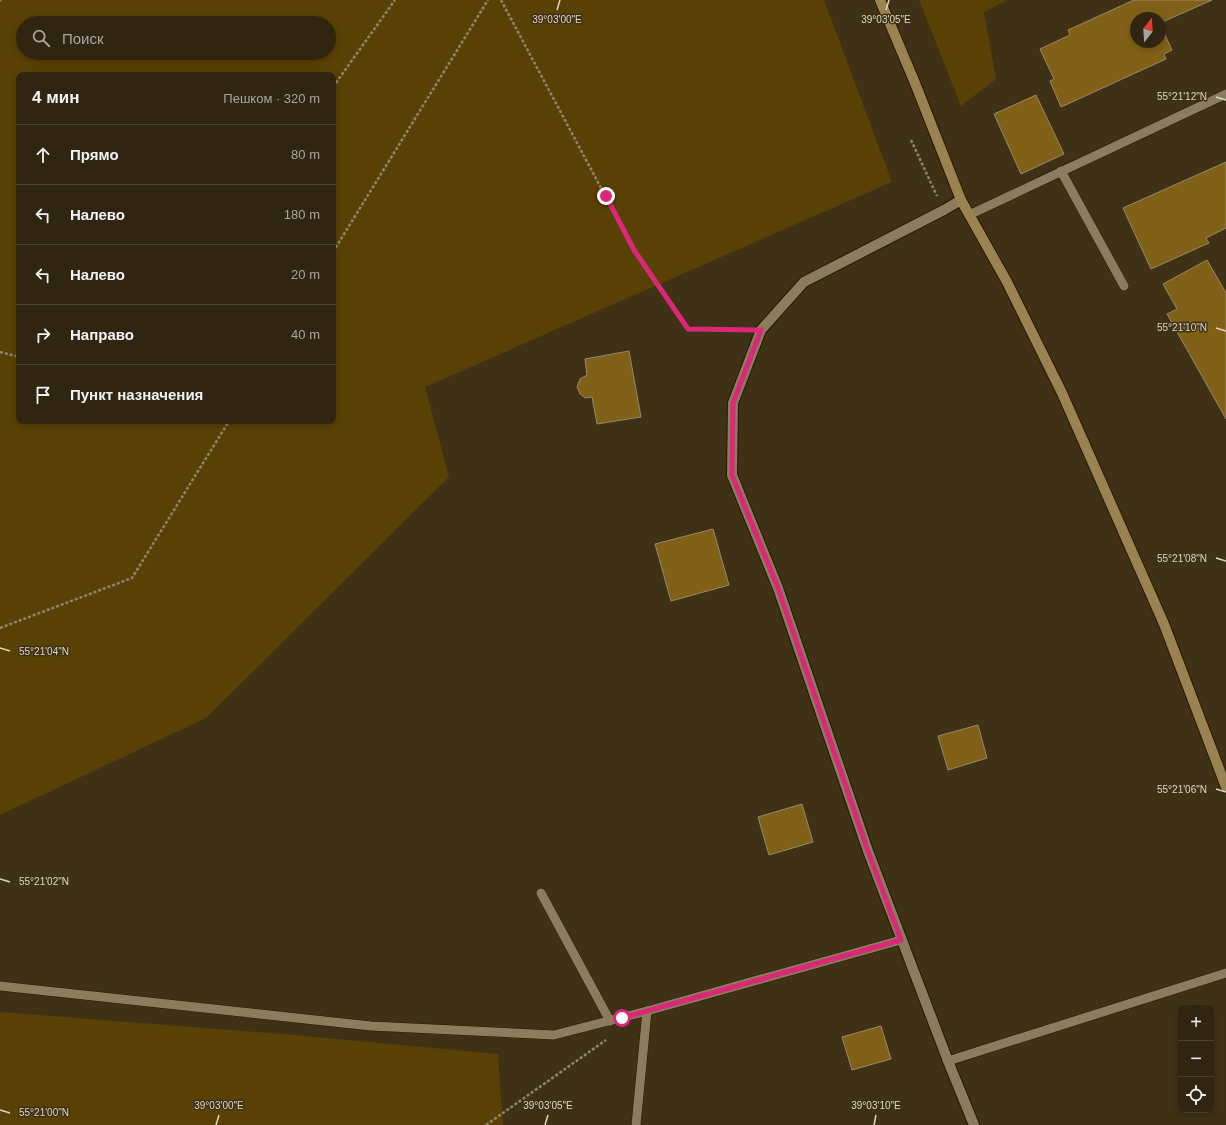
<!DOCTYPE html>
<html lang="ru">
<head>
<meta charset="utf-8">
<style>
  :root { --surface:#2f2510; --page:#372d19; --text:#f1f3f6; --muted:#a7a59f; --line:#4a4230 }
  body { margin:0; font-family:Helvetica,sans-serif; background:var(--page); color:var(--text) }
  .controls { position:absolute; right:12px; bottom:12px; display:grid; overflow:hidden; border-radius:8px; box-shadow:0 2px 6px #0003 }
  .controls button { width:36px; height:36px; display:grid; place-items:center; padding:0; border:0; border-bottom:1px solid var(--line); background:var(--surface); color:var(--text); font:20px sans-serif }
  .compass { position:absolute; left:1130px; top:12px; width:36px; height:36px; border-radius:50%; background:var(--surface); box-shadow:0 2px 6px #0003; rotate:17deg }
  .stop { position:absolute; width:12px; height:12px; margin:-9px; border:3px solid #db2777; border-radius:50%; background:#fff }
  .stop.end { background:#db2777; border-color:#fff; box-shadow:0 1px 4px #0008 }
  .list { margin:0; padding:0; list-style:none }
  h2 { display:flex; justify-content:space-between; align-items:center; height:52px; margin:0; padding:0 16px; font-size:17px }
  h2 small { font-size:13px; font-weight:400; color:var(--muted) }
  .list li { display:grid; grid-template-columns:26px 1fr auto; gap:12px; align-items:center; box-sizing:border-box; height:60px; padding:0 16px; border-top:1px solid var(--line) }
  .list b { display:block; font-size:15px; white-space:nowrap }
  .list em { font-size:13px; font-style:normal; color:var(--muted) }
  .icon { flex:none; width:22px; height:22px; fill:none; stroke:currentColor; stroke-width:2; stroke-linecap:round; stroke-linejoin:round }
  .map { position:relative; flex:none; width:1226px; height:1125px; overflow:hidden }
  .search { position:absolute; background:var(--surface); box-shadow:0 2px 6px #0003; left:16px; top:16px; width:320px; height:44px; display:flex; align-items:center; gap:10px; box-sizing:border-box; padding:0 14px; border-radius:22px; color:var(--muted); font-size:15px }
  .panel { position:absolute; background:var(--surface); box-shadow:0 2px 6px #0003; left:16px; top:72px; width:320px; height:352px; border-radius:8px }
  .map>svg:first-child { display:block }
  .green { fill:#594105; fill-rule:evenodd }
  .building { fill:#806016; stroke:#98886a }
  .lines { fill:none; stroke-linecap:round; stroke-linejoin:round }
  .service-casing { stroke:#251900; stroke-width:10 }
  .minor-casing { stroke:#251900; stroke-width:12 }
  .secondary-casing { stroke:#251900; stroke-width:12 }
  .path { stroke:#8f846e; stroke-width:2.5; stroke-dasharray:3 2; stroke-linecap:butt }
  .service { stroke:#8b7c5e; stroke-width:9 }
  .minor { stroke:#8b7c5e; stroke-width:10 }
  .secondary { stroke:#9a8351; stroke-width:10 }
  .route { stroke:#db2777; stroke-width:5 }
  .ticks { fill:none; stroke:#ddd5c5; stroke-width:1.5 }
  .ticks-label { font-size:10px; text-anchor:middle; fill:#ddd5c5; stroke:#3f3115; stroke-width:3; stroke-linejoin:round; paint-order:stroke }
</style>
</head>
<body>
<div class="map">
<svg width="1226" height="1125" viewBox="0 0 1226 1125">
  <rect width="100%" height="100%" fill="#3f3115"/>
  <g class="green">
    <path d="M0,0H824L892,182L425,387L449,477L206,718L0,815ZM23,23H329V53H23ZM19,75H333V421H19Z"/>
    <path d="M919,0H1007L984,12L996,79L961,106Z"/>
    <path d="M0,1012L283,1034L498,1054L503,1125H0Z"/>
  </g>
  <g class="building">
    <path d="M1134,0H1212L1160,23V18H1136V42H1160V24L1172,50L1164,54L1166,59L1061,107L1050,81L1054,79L1040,49L1070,35L1068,30Z"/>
    <path d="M1036,95L1064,154L1021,174L994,114Z"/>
    <path d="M1226,162V228L1206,238L1209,243L1151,269L1123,208Z"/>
    <path d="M1207,260L1226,293V419L1167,314L1177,309L1163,284Z"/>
    <path d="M629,351L641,417L597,424L592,397L585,398L580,394L577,387L580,379L587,375L585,359Z"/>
    <path d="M713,529L729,585L671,601L655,544Z"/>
    <path d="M978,725L987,758L948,770L938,736Z"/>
    <path d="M802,804L813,842L769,855L758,817Z"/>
    <path d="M881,1026L891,1059L852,1070L842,1037Z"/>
  </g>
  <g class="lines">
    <g class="service-casing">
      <g id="service">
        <path d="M1061,171L1124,286"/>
        <path d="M969,215L1226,94"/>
        <path d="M541,893L610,1021"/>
        <path d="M0,986L371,1026L554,1035L647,1011L901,940"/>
        <path d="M948,1061L1226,973"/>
        <path d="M636,1125L647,1011"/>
      </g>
    </g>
    <g class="minor-casing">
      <path id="minor" d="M961,200L944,210L804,282L761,330L733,403L732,475L778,588L868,851L948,1061L974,1125"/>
    </g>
    <g class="secondary-casing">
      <path id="secondary" d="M880,0L915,83L961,200L1007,282L1062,393L1164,624L1226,787"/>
    </g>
    <g class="path">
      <path d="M501,0L634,250L688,329L742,330"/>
      <path d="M0,1L1,0"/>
      <path d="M333,87L395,0"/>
      <path d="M911,140L937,196"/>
      <path d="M333,252L488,0"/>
      <path d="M0,352L19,357"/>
      <path d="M0,628L132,578L229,421"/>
      <path d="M486,1125L606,1040"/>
    </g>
    <use href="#service" class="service"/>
    <use href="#minor" class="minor"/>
    <use href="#secondary" class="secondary"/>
  </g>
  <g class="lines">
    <path class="route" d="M606,196L634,250L688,329L761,330L733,403L732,475L778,588L868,851L901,940L622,1018"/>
  </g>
  <path class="ticks" d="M557,10L560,0M886,10L889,0M1216,97L1226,100M1216,328L1226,331M1216,558L1226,561M0,648L10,651M1216,789L1226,792M0,879L10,882M0,1110L10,1113M216,1125L219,1115M545,1125L548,1115M874,1125L876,1115"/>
  <g class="ticks-label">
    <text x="557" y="23">39°03'00"E</text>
    <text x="886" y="23">39°03'05"E</text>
    <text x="1182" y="100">55°21'12"N</text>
    <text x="1182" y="331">55°21'10"N</text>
    <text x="1182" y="562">55°21'08"N</text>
    <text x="44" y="655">55°21'04"N</text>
    <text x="1182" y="793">55°21'06"N</text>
    <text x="44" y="885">55°21'02"N</text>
    <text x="219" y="1109">39°03'00"E</text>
    <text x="548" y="1109">39°03'05"E</text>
    <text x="876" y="1109">39°03'10"E</text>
    <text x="44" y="1116">55°21'00"N</text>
  </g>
</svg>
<div class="controls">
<button>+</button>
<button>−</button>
<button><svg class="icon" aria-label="locate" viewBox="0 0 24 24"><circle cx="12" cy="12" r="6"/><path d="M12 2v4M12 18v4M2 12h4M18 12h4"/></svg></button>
</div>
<svg class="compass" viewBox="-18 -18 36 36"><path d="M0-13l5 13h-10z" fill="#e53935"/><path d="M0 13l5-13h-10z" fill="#a7a59f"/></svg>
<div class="stop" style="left:622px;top:1018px"></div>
<div class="stop end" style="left:606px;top:196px"></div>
<div class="search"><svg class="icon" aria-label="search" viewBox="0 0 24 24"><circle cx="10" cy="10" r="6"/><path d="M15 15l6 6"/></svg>Поиск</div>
<section class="panel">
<h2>4 мин<small>Пешком · 320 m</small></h2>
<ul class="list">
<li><svg class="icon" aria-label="ahead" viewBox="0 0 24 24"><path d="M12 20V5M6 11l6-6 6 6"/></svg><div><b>Прямо</b></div><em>80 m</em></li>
<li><svg class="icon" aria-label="left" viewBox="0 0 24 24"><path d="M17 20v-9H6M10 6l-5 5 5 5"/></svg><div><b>Налево</b></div><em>180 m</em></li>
<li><svg class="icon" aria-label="left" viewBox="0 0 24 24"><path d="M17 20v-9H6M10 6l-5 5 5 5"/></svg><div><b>Налево</b></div><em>20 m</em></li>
<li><svg class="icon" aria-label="right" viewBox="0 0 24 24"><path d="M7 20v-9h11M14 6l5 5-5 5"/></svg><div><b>Направо</b></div><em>40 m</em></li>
<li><svg class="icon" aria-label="arrive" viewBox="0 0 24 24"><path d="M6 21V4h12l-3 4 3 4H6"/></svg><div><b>Пункт назначения</b></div></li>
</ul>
</section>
</div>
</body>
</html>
